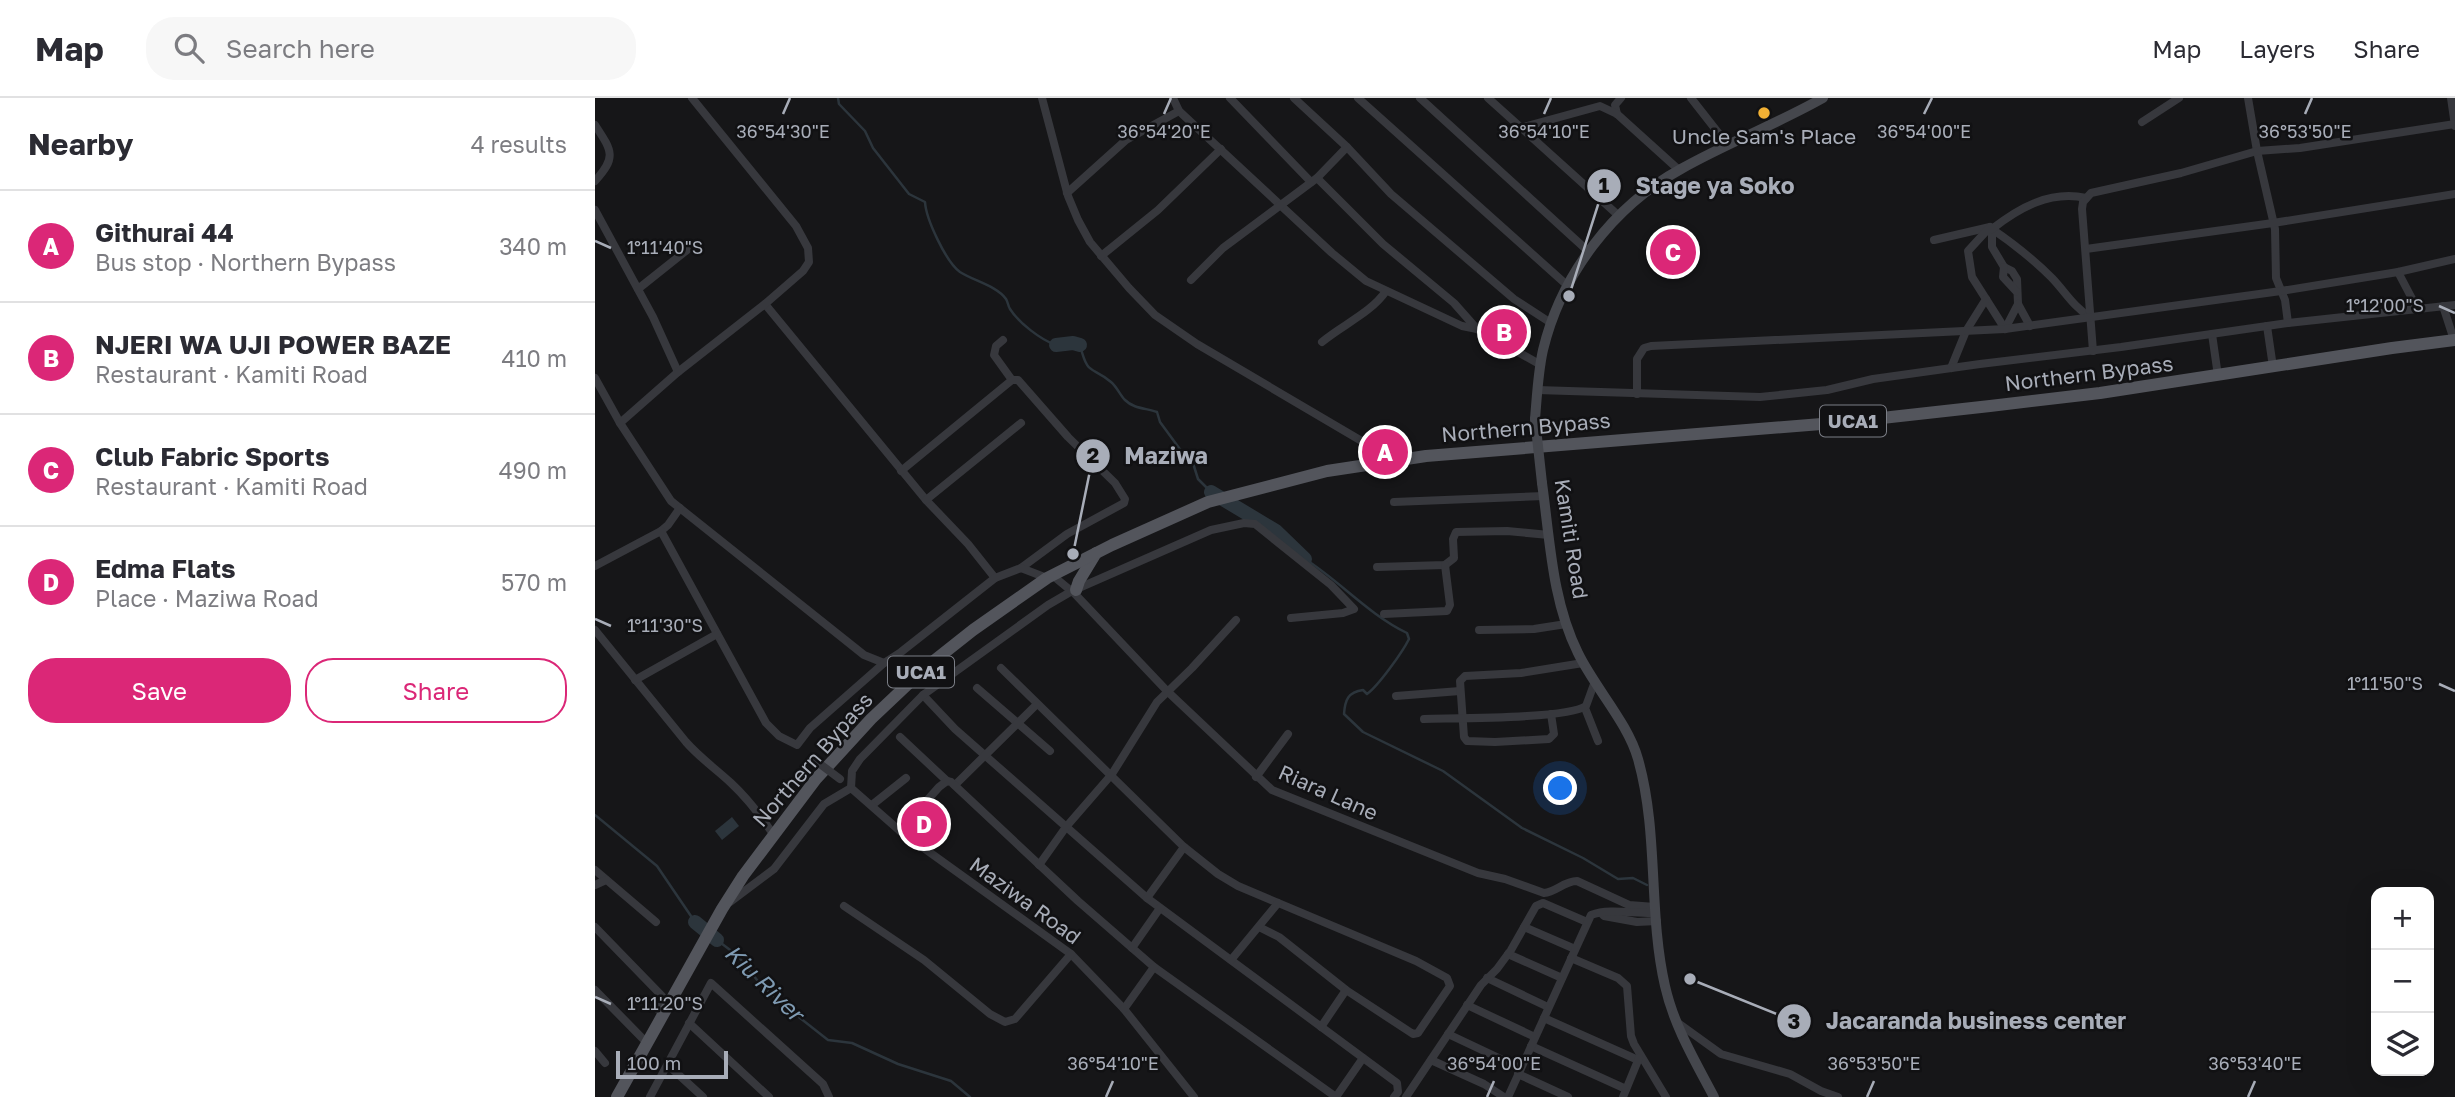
<!DOCTYPE html>
<html lang="en">
<head>
<meta charset="utf-8">
<style>
  :root { --surface:#fff; --page:#f7f7f7; --text:#2b2b33; --muted:#7c7c81; --line:#e1e1e2; --accent:#db2777 }
  body { margin:0; font-family:"Golos Text",sans-serif; background:var(--page); color:var(--text) }
  .controls { position:absolute; right:21px; bottom:21px; display:grid; overflow:hidden; border-radius:14px; box-shadow:0 7px 28px #0002 }
  .controls button { width:63px; height:63px; display:grid; place-items:center; padding:0; border:0; border-bottom:2px solid var(--line); background:var(--surface); color:var(--text); font:35px sans-serif }
  .scale { position:absolute; left:21px; bottom:18px; width:112px; box-sizing:border-box; padding-left:7px; border:4px solid #a8adb8; border-top:0; font-size:19px; line-height:24px; white-space:nowrap; color:#a8adb8; -webkit-text-stroke:5px #111113; paint-order:stroke }
  .you { position:absolute; left:966px; top:691px; width:24px; height:24px; margin:-18px; border:5px solid #fff; border-radius:50%; background:#1a73e8; box-shadow:0 0 0 10px #1a73e833 }
  .badge { display:grid; place-items:center; width:46px; height:46px; border-radius:50%; background:var(--accent); color:#fff; font-size:23px; font-weight:700 }
  .pin { position:absolute; translate:-50% -50%; border:4px solid #fff; box-shadow:0 2px 7px #0006 }
  .list { margin:0; padding:0; list-style:none }
  h2 { display:flex; justify-content:space-between; align-items:center; height:91px; margin:0; padding:0 28px; font-size:30px }
  h2 small { font-size:23px; font-weight:400; color:var(--muted) }
  .list li { display:grid; grid-template-columns:46px 1fr auto; gap:21px; align-items:center; box-sizing:border-box; height:112px; padding:0 28px; border-top:2px solid var(--line) }
  .list b { display:block; font-size:26px; white-space:nowrap }
  .list p { margin:0; font-size:23px; white-space:nowrap; color:var(--muted) }
  .list em { font-size:23px; font-style:normal; color:var(--muted) }
  .actions { display:flex; gap:14px; padding:21px 28px }
  .actions a { flex:1; padding:16px 0; border:2px solid var(--accent); border-radius:28px; text-align:center; font-size:24px; color:var(--accent) }
  .actions .main { background:var(--accent); color:#fff }
  .icon { flex:none; width:38px; height:38px; fill:none; stroke:currentColor; stroke-width:2; stroke-linecap:round; stroke-linejoin:round }
  .map { position:relative; flex:none; width:1860px; height:999px; overflow:hidden }
  header { display:flex; align-items:center; gap:42px; box-sizing:border-box; height:98px; padding:0 35px; background:var(--surface); border-bottom:2px solid var(--line) }
  header strong { font-size:33px }
  nav { display:flex; gap:38px; margin-inline-start:auto; font-size:24px }
  .search { width:490px; height:63px; background:var(--page); display:flex; align-items:center; gap:18px; box-sizing:border-box; padding:0 24px; border-radius:28px; color:var(--muted); font-size:26px }
  main { display:flex }
  aside { flex:1; background:var(--surface) }
  .map>svg:first-child { display:block }
  .water { fill:#2c353c }
  .lines { fill:none; stroke-linecap:round; stroke-linejoin:round }
  .stream { stroke:#2c353c; stroke-width:2.5 }
  .river { stroke:#2c353c; stroke-width:14 }
  .street { stroke:#37383d; stroke-width:8 }
  .secondary { stroke:#45474d; stroke-width:10 }
  .primary { stroke:#53555c; stroke-width:12 }
  .street-bridge { stroke:#37383d; stroke-width:8 }
  .secondary-bridge { stroke:#45474d; stroke-width:10 }
  .ticks { fill:none; stroke:#a8adb8; stroke-width:2.5 }
  .poi-dot { fill:#f2b134; stroke:#111113; stroke-width:2.5 }
  .labels { text-anchor:middle; stroke-width:5; stroke-linejoin:round; paint-order:stroke }
  .shield { fill:#111113; stroke:#7b7e86; stroke-width:2 }
  .shield-label { font-size:19px; font-weight:bold; fill:#a8adb8 }
  .poi-label { font-size:21px; fill:#a8adb8; stroke:#111113 }
  .street-label { font-size:21px; fill:#a8adb8; stroke:#111113 }
  .water-label { font-size:23px; font-style:italic; fill:#7f9bb3; stroke:#111113 }
  .ticks-label { font-size:18px; text-anchor:middle; fill:#a8adb8; stroke:#111113; stroke-width:5; stroke-linejoin:round; paint-order:stroke }
  .leader { fill:none; stroke:#a8adb8; stroke-width:2.5 }
  .callout-dot { fill:#a8adb8; stroke:#111113; stroke-width:2.5 }
  .mark-label { font-size:21px; text-anchor:middle; font-weight:bold; fill:#111 }
  .callout-label { font-size:23px; text-anchor:middle; font-weight:bold; fill:#a8adb8; stroke:#111113; stroke-width:5; stroke-linejoin:round; paint-order:stroke }
</style>
</head>
<body>
<header>
<strong>Map</strong>
<div class="search"><svg class="icon" aria-label="search" viewBox="0 0 24 24"><circle cx="10" cy="10" r="6"/><path d="M15 15l6 6"/></svg>Search here</div>
<nav><a>Map</a><a>Layers</a><a>Share</a></nav>
</header>
<main>
<aside>
<h2>Nearby<small>4 results</small></h2>
<ul class="list">
<li><span class="badge">A</span><div><b>Githurai 44</b><p>Bus stop · Northern Bypass</p></div><em>340 m</em></li>
<li><span class="badge">B</span><div><b>NJERI WA UJI POWER BAZE</b><p>Restaurant · Kamiti Road</p></div><em>410 m</em></li>
<li><span class="badge">C</span><div><b>Club Fabric Sports</b><p>Restaurant · Kamiti Road</p></div><em>490 m</em></li>
<li><span class="badge">D</span><div><b>Edma Flats</b><p>Place · Maziwa Road</p></div><em>570 m</em></li>
</ul>
<div class="actions"><a class="main">Save</a><a>Share</a></div>
</aside>
<div class="map">
<svg width="1860" height="999" viewBox="0 0 1860 999">
  <rect width="100%" height="100%" fill="#161618"/>
  <path class="water" d="M137,719L144,728L127,742L120,733Z"/>
  <g class="lines">
    <g class="stream">
      <path d="M243,0L244,6L270,33L278,50L314,96L330,104C331,121 351,164 365,174C379,183 402,188 411,201C413,204 413,208 415,211C424,225 446,242 461,247"/>
      <path d="M485,247C493,279 496,267 516,284C522,289 525,297 530,302C539,311 551,310 562,314L565,324L587,354L597,362L603,381L616,394"/>
      <path d="M710,461C746,484 773,516 812,535L814,541C807,555 783,588 772,596L768,592C753,594 750,602 749,616L768,634L848,673L927,730L988,760L1023,781L1038,780L1052,787"/>
      <path d="M0,717L62,768L100,824"/>
      <path d="M122,842L143,858L166,887L186,905L233,942L257,945L303,966L356,983L375,999"/>
    </g>
    <g class="river">
      <path d="M461,247L478,245L485,247"/>
      <path d="M616,394L681,433L710,461"/>
      <path d="M100,824L122,842"/>
    </g>
    <g class="street">
      <path d="M447,0L473,98L483,122L495,144L534,190L560,217L602,246L770,345L779,354L781,365"/>
      <path d="M578,0L584,13L737,155L771,183L867,228L882,231L946,267"/>
      <path d="M635,0L716,84"/>
      <path d="M699,0L752,49L796,96L919,201L956,225"/>
      <path d="M763,0L973,188"/>
      <path d="M825,0L994,154"/>
      <path d="M893,0L1024,118"/>
      <path d="M1096,0L1132,46"/>
      <path d="M1653,0L1662,53L1680,131L1681,180L1690,202L1693,225"/>
      <path d="M1856,0L1860,28"/>
      <path d="M1022,16L1020,7L1026,0"/>
      <path d="M1547,24L1584,0"/>
      <path d="M0,27C17,53 22,59 0,83"/>
      <path d="M925,30L1005,8L1022,16L1084,72"/>
      <path d="M722,80L788,146L859,205L882,231"/>
      <path d="M472,95L531,42L584,13"/>
      <path d="M0,112L58,219L83,274"/>
      <path d="M1397,131C1419,146 1438,161 1457,180C1472,196 1477,207 1496,220"/>
      <path d="M1397,131V149L1409,169L1417,173L1422,181L1423,206L1435,228"/>
      <path d="M1339,142L1395,129"/>
      <path d="M1491,151L1678,125L1860,96"/>
      <path d="M506,158L563,112L626,51"/>
      <path d="M1409,169L1408,179L1421,193"/>
      <path d="M1803,174L1823,212"/>
      <path d="M596,182L628,150L722,80L752,49"/>
      <path d="M43,191L92,152"/>
      <path d="M170,206L331,402L373,446L400,480"/>
      <path d="M1848,208L1859,242"/>
      <path d="M1672,228L1678,269"/>
      <path d="M1410,231L1377,179L1373,153L1395,129L1397,131C1424,110 1455,92 1491,100"/>
      <path d="M1410,231L1423,206"/>
      <path d="M1617,236L1623,278"/>
      <path d="M408,242L401,248L399,257L417,282"/>
      <path d="M727,244C747,227 776,215 791,193"/>
      <path d="M1498,253L1487,111L1488,104L1496,95L1586,75L1662,53L1705,50L1860,26"/>
      <path d="M1356,270L1371,233L1391,201"/>
      <path d="M0,280L25,325L76,403L269,557L289,565"/>
      <path d="M942,292L1165,299L1232,292L1278,281L1385,266L1526,249L1693,225L1860,207"/>
      <path d="M1042,296V261L1049,250L1056,248L1410,231L1686,193L1803,174L1860,161"/>
      <path d="M25,325L83,274L170,206L208,173L214,164L213,150L201,128L97,0"/>
      <path d="M306,373L417,282H423L473,339L520,385L530,401L529,405L472,436L426,470"/>
      <path d="M331,402L426,325"/>
      <path d="M799,404L949,398"/>
      <path d="M66,433L73,427L85,410"/>
      <path d="M0,468L66,433L171,625L184,638L202,647L215,630L289,565L306,554L400,480L426,470L452,480"/>
      <path d="M782,469L850,467L859,460L858,441L861,434L912,433L954,437"/>
      <path d="M457,477L480,496L572,593L677,692L883,775L910,781L949,795C961,794 969,783 982,783L1034,807L1060,809"/>
      <path d="M789,516L852,513L855,507L850,467"/>
      <path d="M0,532L91,644C105,660 121,671 136,685C152,700 166,718 178,736"/>
      <path d="M884,532L939,531L971,526"/>
      <path d="M406,570L589,749L623,776L643,788L821,863L852,880L855,888L827,929L823,935L818,936L751,892L684,839L664,829"/>
      <path d="M40,582L122,536"/>
      <path d="M382,590L455,653"/>
      <path d="M328,597L360,631L552,800L802,985L803,994L799,999"/>
      <path d="M801,598L865,593"/>
      <path d="M990,610L1003,643"/>
      <path d="M956,616L959,636L954,641L900,644L872,643L869,639L865,583L870,578L926,575L988,565"/>
      <path d="M829,621C859,620 972,621 991,608L999,586"/>
      <path d="M305,639L352,683"/>
      <path d="M661,679L693,636"/>
      <path d="M360,687L441,607"/>
      <path d="M256,690L257,673L265,661L328,597L453,507L477,493L616,432L649,425L660,426L736,487L759,511L748,515L696,520"/>
      <path d="M277,707L311,680"/>
      <path d="M305,733L344,689L352,683L356,684L483,803L559,869L741,999L768,960"/>
      <path d="M444,767L471,729L517,676L562,604L597,570L641,522"/>
      <path d="M0,772L61,824"/>
      <path d="M0,787L11,782"/>
      <path d="M552,800L589,749"/>
      <path d="M135,804L179,771L229,706L256,690L305,733L476,856L529,911L599,999"/>
      <path d="M249,808L329,862L395,916L410,924L420,921L476,856"/>
      <path d="M1006,815L1009,818L1042,824L1062,823"/>
      <path d="M0,829L67,898L61,910L69,916"/>
      <path d="M929,829L980,851"/>
      <path d="M537,850L565,810"/>
      <path d="M913,856L967,880"/>
      <path d="M976,860L1023,880L1032,888L1036,938L1039,946L1071,999"/>
      <path d="M636,862L683,805"/>
      <path d="M892,880L953,909"/>
      <path d="M0,892L52,945"/>
      <path d="M872,907L940,939"/>
      <path d="M529,911L559,869"/>
      <path d="M949,920L1043,962"/>
      <path d="M94,925L174,999"/>
      <path d="M1083,925L1126,956L1195,976L1226,993L1243,999"/>
      <path d="M726,929L751,892"/>
      <path d="M853,936L925,970"/>
      <path d="M936,948L1031,991"/>
      <path d="M0,953L10,965"/>
      <path d="M836,962L889,986L909,999"/>
      <path d="M73,967L108,999"/>
      <path d="M923,976L973,999"/>
      <path d="M55,999L116,885L228,986L234,999"/>
      <path d="M811,999L886,887L902,871L916,852L941,808L948,805L992,824"/>
      <path d="M913,999L996,817C1015,810 1039,816 1061,815"/>
      <path d="M1028,999L1044,960"/>
    </g>
    <g class="secondary">
      <path d="M940,321C942,298 943,274 948,252C966,177 1018,108 1086,71C1132,45 1182,26 1228,0"/>
      <path d="M947,385C955,442 957,503 983,555C1000,590 1033,625 1043,661C1064,735 1053,814 1070,888C1079,928 1100,963 1119,999"/>
    </g>
    <g class="primary">
      <path d="M481,492L484,483L501,455"/>
      <path d="M22,999L127,811L148,778L221,681L276,621L330,570L378,532L452,480L517,447L613,404L732,373L831,358L1251,324L1395,308L1505,295L1797,250L1860,242"/>
    </g>
    <path class="street-bridge" d="M217,660L245,681"/>
    <path class="secondary-bridge" d="M940,321L947,385"/>
  </g>
  <path class="ticks" d="M188,16L195,0M569,16L576,0M949,16L956,0M1329,16L1337,0M1710,16L1717,0M0,143L16,150M1844,208L1860,215M0,521L16,528M1844,586L1860,593M0,899L16,906M511,999L518,983M892,999L899,983M1272,999L1279,983M1653,999L1660,983"/>
  <circle class="poi-dot" cx="1169" cy="15" r="7"/>
  <g class="labels">
    <g class="shield">
      <rect x="1225" y="307.5" width="66" height="31" rx="5"/>
      <rect x="293" y="558.5" width="66" height="31" rx="5"/>
    </g>
    <g class="shield-label">
      <text x="1258" y="330">UCA1</text>
      <text x="326" y="581">UCA1</text>
    </g>
    <g class="poi-label">
      <text x="1169" y="46">Uncle Sam's Place</text>
    </g>
    <g class="street-label">
      <text transform="translate(1494 276) rotate(-7)" y="7">Northern Bypass</text>
      <text transform="translate(931 330) rotate(-5)" y="7">Northern Bypass</text>
      <text transform="translate(976 441) rotate(81)" y="7">Kamiti Road</text>
      <text transform="translate(218 662) rotate(-49)" y="7">Northern Bypass</text>
      <text transform="translate(733 695) rotate(24)" y="7">Riara Lane</text>
      <text transform="translate(430 803) rotate(36)" y="7">Maziwa Road</text>
    </g>
    <g class="water-label">
      <text transform="translate(169 885) rotate(44)" y="8">Kiu River</text>
    </g>
  </g>
  <g class="ticks-label">
    <text x="188" y="40">36°54'30"E</text>
    <text x="569" y="40">36°54'20"E</text>
    <text x="949" y="40">36°54'10"E</text>
    <text x="1329" y="40">36°54'00"E</text>
    <text x="1710" y="40">36°53'50"E</text>
    <text x="70" y="156">1°11'40"S</text>
    <text x="1790" y="214">1°12'00"S</text>
    <text x="70" y="534">1°11'30"S</text>
    <text x="1790" y="592">1°11'50"S</text>
    <text x="70" y="912">1°11'20"S</text>
    <text x="518" y="972">36°54'10"E</text>
    <text x="899" y="972">36°54'00"E</text>
    <text x="1279" y="972">36°53'50"E</text>
    <text x="1660" y="972">36°53'40"E</text>
  </g>
  <path class="leader" d="M974 198L1009 88M478 456L498 358M1095 881L1199 923"/>
  <g class="callout-dot">
    <circle cx="974" cy="198" r="7"/>
    <circle cx="478" cy="456" r="7"/>
    <circle cx="1095" cy="881" r="7"/>
    <circle cx="1009" cy="88" r="18"/>
    <circle cx="498" cy="358" r="18"/>
    <circle cx="1199" cy="923" r="18"/>
  </g>
  <g class="mark-label">
    <text x="1009" y="95">1</text>
    <text x="498" y="365">2</text>
    <text x="1199" y="931">3</text>
  </g>
  <g class="callout-label">
    <text x="1120" y="96">Stage ya Soko</text>
    <text x="571" y="366">Maziwa</text>
    <text x="1381" y="931">Jacaranda business center</text>
  </g>
</svg>
<div class="controls">
<button>+</button>
<button>−</button>
<button><svg class="icon" aria-label="layers" viewBox="0 0 24 24"><path d="M12 4l9 5-9 5-9-5zM3 14l9 5 9-5"/></svg></button>
</div>
<div class="scale">100 m</div>
<div class="you"></div>
<div class="pin badge" style="left:790px;top:354px">A</div>
<div class="pin badge" style="left:909px;top:234px">B</div>
<div class="pin badge" style="left:1078px;top:154px">C</div>
<div class="pin badge" style="left:329px;top:726px">D</div>
</div>
</main>
</body>
</html>
